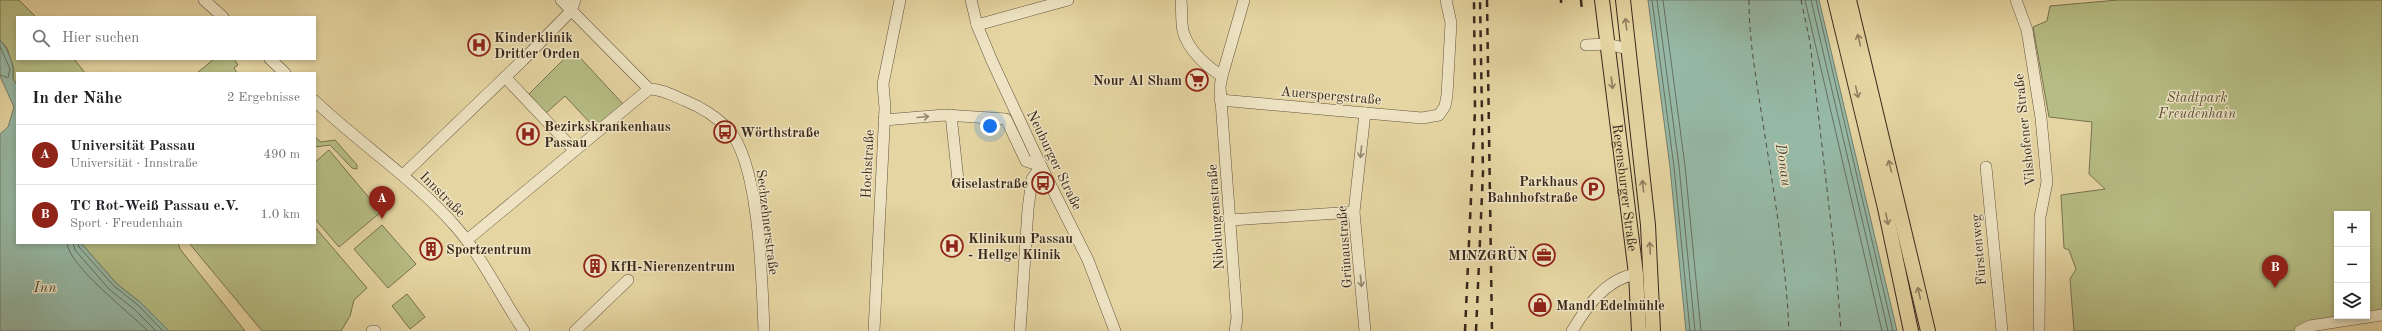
<!DOCTYPE html>
<html lang="de">
<head>
<meta charset="utf-8">
<style>
  :root { --surface:#fff; --page:#f6f6f6; --text:#202124; --muted:#757577; --line:#e0e0e0; --accent:#8f2418 }
  body { margin:0; font-family:"Old Standard TT",serif; background:var(--page); color:var(--text) }
  .controls { position:absolute; right:12px; bottom:12px; display:grid; overflow:hidden; border-radius:0px; box-shadow:0 2px 6px #0003 }
  .controls button { width:36px; height:36px; display:grid; place-items:center; padding:0; border:0; border-bottom:1px solid var(--line); background:var(--surface); color:var(--text); font:20px sans-serif }
  .you { position:absolute; left:990px; top:126px; width:14px; height:14px; margin:-10px; border:3px solid #fff; border-radius:50%; background:#1a73e8; box-shadow:0 0 0 6px #1a73e833 }
  .badge { display:grid; place-items:center; width:26px; height:26px; border-radius:50%; background:var(--accent); color:#fff; font-size:13px; font-weight:700 }
  .pin { position:absolute; translate:-50% -33px; filter:drop-shadow(0 1px 2px #0008) }
  .pin::after { content:''; position:absolute; top:21px; width:14px; height:12px; background:inherit; clip-path:polygon(0 0,100% 0,50% 100%) }
  .list { margin:0; padding:0; list-style:none }
  h2 { display:flex; justify-content:space-between; align-items:center; height:52px; margin:0; padding:0 16px; font-size:17px }
  h2 small { font-size:13px; font-weight:400; color:var(--muted) }
  .list li { display:grid; grid-template-columns:26px 1fr auto; gap:12px; align-items:center; box-sizing:border-box; height:60px; padding:0 16px; border-top:1px solid var(--line) }
  .list b { display:block; font-size:15px; white-space:nowrap }
  .list p { margin:0; font-size:13px; white-space:nowrap; color:var(--muted) }
  .list em { font-size:13px; font-style:normal; color:var(--muted) }
  .icon { flex:none; width:22px; height:22px; fill:none; stroke:currentColor; stroke-width:2; stroke-linecap:round; stroke-linejoin:round }
  .map { position:relative; flex:none; width:2382px; height:331px; overflow:hidden }
  .search { position:absolute; background:var(--surface); box-shadow:0 2px 6px #0003; left:16px; top:16px; width:300px; height:44px; display:flex; align-items:center; gap:10px; box-sizing:border-box; padding:0 14px; border-radius:0px; color:var(--muted); font-size:15px }
  .panel { position:absolute; background:var(--surface); box-shadow:0 2px 6px #0003; left:16px; top:72px; width:300px; height:172px; border-radius:0px }
  .map>svg:first-child { display:block }
  .green { fill:#b6bd84; stroke:#787250 }
  .water { fill:#96b9a6; stroke:#717f6f }
  .lines { fill:none; stroke-linecap:round; stroke-linejoin:round }
  .shore { stroke:#687062; stroke-width:1 }
  .ferry { stroke:#514c3f; stroke-width:1; stroke-dasharray:5 4; stroke-linecap:butt }
  .minor-casing { stroke:#65533e; stroke-width:12 }
  .major-casing { stroke:#3a281d; stroke-width:16 }
  .minor { stroke:#eee4c3; stroke-width:11 }
  .major { stroke:#e5d5a2; stroke-width:14 }
  .rail { stroke:#3a281d; stroke-width:2.5; stroke-dasharray:7 7; stroke-linecap:butt }
  .oneway { stroke:#907e60 }
  .oneway2 { stroke:#948670 }
  .labels { text-anchor:middle; stroke-width:3; stroke-linejoin:round; paint-order:stroke }
  .poi-label { font-size:14px; font-weight:bold; fill:#3a281d; stroke:#eee4c3; text-anchor:start }
  .street-label { font-size:14px; fill:#3a281d; stroke:#eee4c3 }
  .park-label { font-size:14px; font-style:italic; fill:#594d37; stroke:#eee4c3 }
  .water-label { font-size:15px; font-style:italic; fill:#514c3f; stroke:#eee4c3 }
</style>
</head>
<body>
<div class="map">
<svg width="2382" height="331" viewBox="0 0 2382 331">
  <rect width="100%" height="100%" fill="#e5d5a2"/>
  <filter id="stains"><feTurbulence type="fractalNoise" baseFrequency=".005" numOctaves="4"/><feColorMatrix values="0 0 0 0 .2 0 0 0 0 .09 0 0 0 0 .02 0 0 0 .5 -.17"/></filter>
  <radialGradient id="worn" r=".72"><stop offset=".6" stop-color="#630" stop-opacity="0"/><stop offset="1" stop-color="#630" stop-opacity=".3"/></radialGradient>
  <g class="green">
    <path d="M0,0H19L36,17H17V59H74L85,73H17V85L13,79L14,69L7,48L0,40Z"/>
    <path d="M2118,0H2382V310L2367,313V214H2337V316H2352L2296,331H2074L2070,279L2076,269L2069,250L2064,248L2061,195L2105,189L2089,174L2092,122L2049,117L2033,27L2047,21L2050,6Z"/>
    <path d="M573,50L623,104L595,128L565,96L546,113L529,94Z"/>
    <path d="M214,59H234L238,65L234,68L237,73H197Z"/>
    <path d="M315,137L321,142L335,140L357,165V169L352,168L330,145L315,147Z"/>
    <path d="M329,150L381,212L339,247L315,219V162Z"/>
    <path d="M382,225L416,264L388,288L354,249Z"/>
    <path d="M315,227L367,288L354,300L350,316L341,331H262L189,243H315Z"/>
    <path d="M81,243H178L180,249L245,331H169L140,302L117,284Z"/>
    <path d="M407,294L425,317L410,329L392,306Z"/>
  </g>
  <g class="water">
    <path d="M1648,0H1819L1897,331H1686L1670,167Z"/>
    <path d="M0,40C9,51 14,64 13,79L17,85V243H81L117,284L140,302L169,331H0V134L8,127L14,107L0,76Z"/>
  </g>
  <g class="lines">
    <g class="shore">
      <path d="M1652,0L1674,167L1690,331"/>
      <path d="M1657,0L1679,166L1695,331"/>
      <path d="M1663,0L1685,166L1701,331"/>
      <path d="M1805,0L1882,331"/>
      <path d="M1811,0L1888,331"/>
      <path d="M1816,0L1893,331"/>
      <path d="M0,46L10,69L8,78L0,75"/>
      <path d="M67,243C68,265 131,314 148,331"/>
      <path d="M73,243L75,250L110,290L134,309L156,331"/>
      <path d="M78,243L79,247L114,286L138,305L163,331"/>
    </g>
    <g class="ferry">
      <path d="M1749,0C1749,40 1756,78 1762,117C1773,188 1786,260 1789,331"/>
      <path d="M1801,0L1810,42L1836,267L1841,331"/>
    </g>
    <g class="minor-casing">
      <g id="minor">
        <path d="M204,0L223,17"/>
        <path d="M561,0L649,89C662,89 674,96 686,101C701,107 718,118 729,130C760,165 762,283 764,331"/>
        <path d="M971,0L977,25L992,61L1041,166L1088,260L1115,331"/>
        <path d="M1181,0C1182,10 1181,22 1183,31C1188,50 1206,66 1222,76"/>
        <path d="M2016,0L2027,30L2041,118L2047,182L2040,217L2039,331"/>
        <path d="M977,25L1068,0"/>
        <path d="M1586,45L1607,44L1628,49"/>
        <path d="M270,59L285,73"/>
        <path d="M505,77L574,150"/>
        <path d="M1220,100L1422,118L1439,115L1445,106L1447,95L1451,23L1446,0"/>
        <path d="M315,101C360,144 414,179 456,227C483,258 501,297 524,331"/>
        <path d="M951,115L958,180"/>
        <path d="M884,120L945,115L1006,119L1026,161L1041,166L1032,179L1028,209L1020,331"/>
        <path d="M1986,167L2002,331"/>
        <path d="M403,175L523,60L571,11L575,0"/>
        <path d="M1231,220L1354,212"/>
        <path d="M467,240L649,89"/>
        <path d="M372,331H375"/>
        <path d="M575,331L628,280"/>
        <path d="M874,331L885,108L883,84L900,0"/>
        <path d="M1235,331L1237,318L1220,87L1222,76L1244,0"/>
        <path d="M1365,331L1354,212L1365,113"/>
        <path d="M1572,331C1587,306 1606,279 1636,274"/>
        <path d="M2300,331L2310,326L2382,315"/>
      </g>
    </g>
    <g class="major-casing">
      <g id="major">
        <path id="s1" d="M1602,0L1636,274L1639,331"/>
        <path d="M1623,0L1648,225L1653,331"/>
        <path d="M1835,0L1885,208L1911,331"/>
        <path d="M1849,0L1928,331"/>
      </g>
    </g>
    <use href="#minor" class="minor"/>
    <use href="#major" class="major"/>
    <g class="rail">
      <path d="M1487,0L1492,331"/>
      <path d="M1561,0V3"/>
      <path d="M1581,0L1582,11"/>
      <path d="M1465,331L1475,110L1474,0"/>
      <path d="M1476,331L1483,172L1480,0"/>
    </g>
  </g>
  <defs><path id="oneway-shaft" d="M-6 0H5M1.5-3L5.5 0L1.5 3" fill="none" stroke-width="1.6" stroke-linecap="round" stroke-linejoin="round"/></defs>
  <g class="oneway">
    <use href="#oneway-shaft" transform="translate(1626 24) rotate(-97)"/>
    <use href="#oneway-shaft" transform="translate(1859 40) rotate(-104)"/>
    <use href="#oneway-shaft" transform="translate(1612 83) rotate(83)"/>
    <use href="#oneway-shaft" transform="translate(1857 92) rotate(77)"/>
    <use href="#oneway-shaft" transform="translate(1890 166) rotate(-104)"/>
    <use href="#oneway-shaft" transform="translate(1643 186) rotate(-96)"/>
    <use href="#oneway-shaft" transform="translate(1887 219) rotate(78)"/>
    <use href="#oneway-shaft" transform="translate(1650 248) rotate(-93)"/>
    <use href="#oneway-shaft" transform="translate(1919 293) rotate(-103)"/>
  </g>
  <g class="oneway2">
    <use href="#oneway-shaft" transform="translate(923 117) rotate(-5)"/>
    <use href="#oneway-shaft" transform="translate(1361 152) rotate(96)"/>
    <use href="#oneway-shaft" transform="translate(1361 281) rotate(84)"/>
  </g>
  <defs>
    <g id="hospital-ring" transform="scale(1.15)"><circle r="9.5" fill="#eee4c3" stroke="#8f2418" stroke-width="1.5"/><path d="M-5-5h3v3.5h4V-5h3V5h-3V1.5h-4V5h-3Z" fill="#8f2418"/></g>
    <g id="supermarket-ring" transform="scale(1.15)"><circle r="9.5" fill="#eee4c3" stroke="#8f2418" stroke-width="1.5"/><path d="M-6-5.5h2.5l.6 2H6L4.5 2H-2.5L-4.4-4H-6ZM-1.5 3.2a1.3 1.3 0 1 0 .1 0ZM3 3.2a1.3 1.3 0 1 0 .1 0Z" fill="#8f2418"/></g>
    <g id="bus-ring" transform="scale(1.15)"><circle r="9.5" fill="#eee4c3" stroke="#8f2418" stroke-width="1.5"/><path d="M-5-6H5V4H4V6H2V4H-2V6H-4V4H-5ZM-3.5-4V0h7V-4ZM-3.5 1.2v1.5H-2V1.2ZM2 1.2v1.5H3.5V1.2Z" fill="#8f2418"/></g>
    <g id="parking-ring" transform="scale(1.15)"><circle r="9.5" fill="#eee4c3" stroke="#8f2418" stroke-width="1.5"/><path d="M-3.5-5.5H1a3.5 3.5 0 0 1 0 7H-1V5.5H-3.5ZM-1-3.4V-.6H.8a1.4 1.4 0 0 0 0-2.8Z" fill="#8f2418"/></g>
    <g id="building-ring" transform="scale(1.15)"><circle r="9.5" fill="#eee4c3" stroke="#8f2418" stroke-width="1.5"/><path d="M-4-6H4V6H1V3H-1V6H-4ZM-2.5-4.3h1.7v1.8h-1.7ZM.8-4.3h1.7v1.8H.8ZM-2.5-1h1.7V.8h-1.7ZM.8-1h1.7V.8H.8Z" fill="#8f2418"/></g>
    <g id="office-ring" transform="scale(1.15)"><circle r="9.5" fill="#eee4c3" stroke="#8f2418" stroke-width="1.5"/><path d="M-6-3h4V-5.5h4V-3h4V5H-6ZM-1-4.5V-3h2v-1.5ZM-6 0V1H6V0Z" fill="#8f2418"/></g>
    <g id="shop-ring" transform="scale(1.15)"><circle r="9.5" fill="#eee4c3" stroke="#8f2418" stroke-width="1.5"/><path d="M-5-2.5h2.3a2.7 3.5 0 0 1 5.4 0H5L5.5 6h-11ZM-1.5-2.5h3a1.5 2.3 0 0 0-3 0Z" fill="#8f2418"/></g>
  </defs>
  <g fill-rule="evenodd">
    <use href="#hospital-ring" x="479" y="45"/>
    <use href="#supermarket-ring" x="1197" y="80"/>
    <use href="#bus-ring" x="725" y="132"/>
    <use href="#hospital-ring" x="528" y="134"/>
    <use href="#bus-ring" x="1043" y="183"/>
    <use href="#parking-ring" x="1593" y="189"/>
    <use href="#hospital-ring" x="952" y="246"/>
    <use href="#building-ring" x="431" y="249"/>
    <use href="#office-ring" x="1544" y="255"/>
    <use href="#building-ring" x="595" y="266"/>
    <use href="#shop-ring" x="1540" y="305"/>
  </g>
  <g class="labels">
    <g class="poi-label">
      <text x="494" y="42">Kinderklinik<tspan x="494" dy="16">Dritter Orden</tspan></text>
      <text x="1182" y="85" text-anchor="end">Nour Al Sham</text>
      <text x="544" y="131">Bezirkskrankenhaus<tspan x="544" dy="16">Passau</tspan></text>
      <text x="740" y="137">Wörthstraße</text>
      <text x="1578" y="186" text-anchor="end">Parkhaus<tspan x="1578" dy="16">Bahnhofstraße</tspan></text>
      <text x="1028" y="188" text-anchor="end">Giselastraße</text>
      <text x="968" y="243">Klinikum Passau<tspan x="968" dy="16">- Hellge Klinik</tspan></text>
      <text x="446" y="254">Sportzentrum</text>
      <text x="1528" y="260" text-anchor="end">MINZGRÜN</text>
      <text x="610" y="271">KfH-Nierenzentrum</text>
      <text x="1556" y="310">Mandl Edelmühle</text>
    </g>
    <g class="street-label">
      <text transform="translate(1331 95) rotate(5)" y="5">Auerspergstraße</text>
      <text transform="translate(2024 130) rotate(-96)" y="5">Vilshofener Straße</text>
      <text transform="translate(1055 160) rotate(64)" y="5">Neuburger Straße</text>
      <text transform="translate(867 164) rotate(-87)" y="5">Hochstraße</text>
      <text dy="5" stroke="none"><textPath href="#s1" startOffset="189">Regensburger Straße</textPath></text>
      <text transform="translate(443 194) rotate(45)" y="5">Innstraße</text>
      <text transform="translate(1215 217) rotate(-94)" y="5">Nibelungenstraße</text>
      <text transform="translate(768 222) rotate(83)" y="5">Sechzehnerstraße</text>
      <text transform="translate(1344 247) rotate(-94)" y="5">Grünaustraße</text>
      <text transform="translate(1978 250) rotate(-95)" y="5">Fürstenweg</text>
    </g>
    <g class="park-label">
      <text x="2197" y="102">Stadtpark<tspan x="2197" dy="16">Freudenhain</tspan></text>
    </g>
    <g class="water-label">
      <text transform="translate(1784 165) rotate(81)" y="5">Donau</text>
      <text x="45" y="292">Inn</text>
    </g>
  </g>
  <rect width="100%" height="100%" filter="url(#stains)"/>
  <rect width="100%" height="100%" fill="url(#worn)"/>
</svg>
<div class="controls">
<button>+</button>
<button>−</button>
<button><svg class="icon" aria-label="layers" viewBox="0 0 24 24"><path d="M12 4l9 5-9 5-9-5zM3 14l9 5 9-5"/></svg></button>
</div>
<div class="you"></div>
<div class="pin badge" style="left:382px;top:219px">A</div>
<div class="pin badge" style="left:2275px;top:288px">B</div>
<div class="search"><svg class="icon" aria-label="search" viewBox="0 0 24 24"><circle cx="10" cy="10" r="6"/><path d="M15 15l6 6"/></svg>Hier suchen</div>
<section class="panel">
<h2>In der Nähe<small>2 Ergebnisse</small></h2>
<ul class="list">
<li><span class="badge">A</span><div><b>Universität Passau</b><p>Universität · Innstraße</p></div><em>490 m</em></li>
<li><span class="badge">B</span><div><b>TC Rot-Weiß Passau e.V.</b><p>Sport · Freudenhain</p></div><em>1.0 km</em></li>
</ul>
</section>
</div>
</body>
</html>
